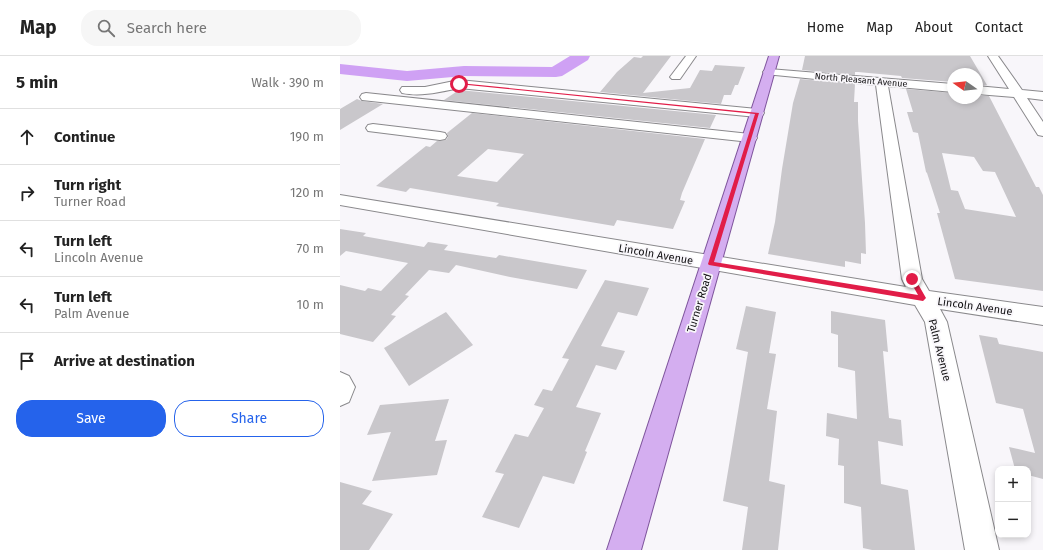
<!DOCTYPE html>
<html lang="en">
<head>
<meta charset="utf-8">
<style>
  :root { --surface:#fff; --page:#f6f6f6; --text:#222; --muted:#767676; --line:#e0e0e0; --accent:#2563eb }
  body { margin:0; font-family:"Fira Sans",sans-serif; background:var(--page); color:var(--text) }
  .controls { position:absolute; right:12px; bottom:12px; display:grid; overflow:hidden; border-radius:8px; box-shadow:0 2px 6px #0003 }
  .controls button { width:36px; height:36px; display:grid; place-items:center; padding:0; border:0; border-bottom:1px solid var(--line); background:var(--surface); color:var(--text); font:20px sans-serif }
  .compass { position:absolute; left:607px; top:12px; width:36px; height:36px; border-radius:50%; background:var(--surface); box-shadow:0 2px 6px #0003; rotate:284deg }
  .stop { position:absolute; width:12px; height:12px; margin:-9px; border:3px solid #e11d48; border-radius:50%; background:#fff }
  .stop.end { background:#e11d48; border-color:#fff; box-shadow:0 1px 4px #0008 }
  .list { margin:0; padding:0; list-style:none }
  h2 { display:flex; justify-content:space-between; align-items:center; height:52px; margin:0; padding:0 16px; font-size:17px }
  h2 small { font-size:13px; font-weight:400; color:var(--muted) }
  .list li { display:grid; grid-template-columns:26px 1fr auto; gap:12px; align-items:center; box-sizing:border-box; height:56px; padding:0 16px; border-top:1px solid var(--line) }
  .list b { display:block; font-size:15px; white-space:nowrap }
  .list p { margin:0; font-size:13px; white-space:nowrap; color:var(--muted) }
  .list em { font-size:13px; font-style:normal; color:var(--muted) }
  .actions { display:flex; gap:8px; padding:12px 16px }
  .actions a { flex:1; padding:9px 0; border:1px solid var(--accent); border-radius:16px; text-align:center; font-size:14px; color:var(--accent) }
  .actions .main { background:var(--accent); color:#fff }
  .icon { flex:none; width:22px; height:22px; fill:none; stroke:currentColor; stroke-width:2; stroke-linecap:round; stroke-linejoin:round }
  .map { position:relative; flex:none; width:703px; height:494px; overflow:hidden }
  header { display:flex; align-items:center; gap:24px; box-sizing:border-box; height:56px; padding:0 20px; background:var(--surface); border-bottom:1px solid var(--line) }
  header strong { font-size:19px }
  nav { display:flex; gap:22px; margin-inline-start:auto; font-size:14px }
  .search { width:280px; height:36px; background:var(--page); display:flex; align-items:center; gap:10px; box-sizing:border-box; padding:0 14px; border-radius:16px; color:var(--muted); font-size:15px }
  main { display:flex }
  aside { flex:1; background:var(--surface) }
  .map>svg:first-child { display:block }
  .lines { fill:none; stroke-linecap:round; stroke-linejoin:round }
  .river { fill:#cfa1f4; fill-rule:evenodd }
  .building { fill:#c9c7cb; fill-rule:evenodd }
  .minor-casing { stroke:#8a898c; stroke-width:2 }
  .major-casing { stroke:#7e549c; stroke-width:2 }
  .minor { fill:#fff; fill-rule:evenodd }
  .major { fill:#d4aef0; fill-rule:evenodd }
  .route { fill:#e11d48 }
  .labels { text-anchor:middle; stroke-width:3.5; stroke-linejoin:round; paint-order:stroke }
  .far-street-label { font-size:9px; fill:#131214; stroke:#f8f6fa }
  .street-label { font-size:11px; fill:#131214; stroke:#f8f6fa }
</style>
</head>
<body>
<header>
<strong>Map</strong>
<div class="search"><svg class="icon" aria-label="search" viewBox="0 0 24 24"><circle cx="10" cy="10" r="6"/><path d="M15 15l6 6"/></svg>Search here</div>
<nav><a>Home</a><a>Map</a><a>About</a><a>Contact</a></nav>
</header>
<main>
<aside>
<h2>5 min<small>Walk · 390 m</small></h2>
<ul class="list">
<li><svg class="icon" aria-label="ahead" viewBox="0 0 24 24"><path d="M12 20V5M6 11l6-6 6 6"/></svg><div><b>Continue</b></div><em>190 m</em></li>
<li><svg class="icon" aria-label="right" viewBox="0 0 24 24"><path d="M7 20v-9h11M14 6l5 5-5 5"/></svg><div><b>Turn right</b><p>Turner Road</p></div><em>120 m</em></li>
<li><svg class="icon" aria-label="left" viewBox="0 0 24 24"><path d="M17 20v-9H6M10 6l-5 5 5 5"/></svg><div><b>Turn left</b><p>Lincoln Avenue</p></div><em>70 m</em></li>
<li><svg class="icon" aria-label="left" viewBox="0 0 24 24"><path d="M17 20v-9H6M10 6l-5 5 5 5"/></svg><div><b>Turn left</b><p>Palm Avenue</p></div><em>10 m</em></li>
<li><svg class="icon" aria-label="arrive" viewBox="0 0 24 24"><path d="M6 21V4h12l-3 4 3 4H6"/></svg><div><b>Arrive at destination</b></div></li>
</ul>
<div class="actions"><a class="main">Save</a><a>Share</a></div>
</aside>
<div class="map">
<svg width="703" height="494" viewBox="0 0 703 494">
  <rect width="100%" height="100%" fill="#f8f6fa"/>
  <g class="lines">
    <path class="river" d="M230,0H250L248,4L222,20L216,21L124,20L67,25L0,18V8L67,15L124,10L212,11Z"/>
  </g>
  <g class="building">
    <path d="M303,0H331L303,37L350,32L360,14L372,15L375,9L405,11L398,29H395L391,39H384L381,48L260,36L277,16L294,1L301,2Z"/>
    <path d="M465,0H630L647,29H637V18H613V26L562,22L561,20L518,16H515V19L462,14Z"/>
    <path d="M460,23L515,28L514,46H518V65L525,167L526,198L521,197V208L505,205V211L428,198L435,166L442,113L453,47Z"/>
    <path d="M566,33L613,37V42H637V40H649L696,131H699L703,139V235L615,223L597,157H600L587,117L586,116L578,77L573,76L567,56H573ZM602,97L634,101L643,115L655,116L676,161L625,153L618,135L611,134Z"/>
    <path d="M119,34L376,59L370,72L104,44Z"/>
    <path d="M17,43L22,45L43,48L0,74V53Z"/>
    <path d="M132,57L365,83L342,137L340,144L345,145L333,173L277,164L274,170L156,150L159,147L70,132L66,136L36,130L86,90L90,91L97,85L106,84L108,81L107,77ZM148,93L184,98L157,126L117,120Z"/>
    <path d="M0,173L26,177L23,180L84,191L88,186L108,189L104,194L156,202L159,199L247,214L237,233L170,221L116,209L109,217L89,214L65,239L69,240L51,259L56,260L33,286L0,278V229L25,235L28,232L41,235L68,207L6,195L0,200Z"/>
    <path d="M265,224L309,232L297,260L278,256L261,290L285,295L276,314L256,309L236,351L261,357L245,395L247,396L234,428L203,420L179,472L142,461L164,418L155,416L175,378L188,381L204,352L194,349L203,333L212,335L229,303L222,302Z"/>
    <path d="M406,250L436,256L429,297L436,298L427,353L437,355L429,425L445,429L438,494H402L408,451L383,445L408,296L396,293Z"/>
    <path d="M491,255L545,264L548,296L543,295L549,362L561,364L563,390L538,385L541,428L568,434L575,494H532L523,492L521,451L504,447V410L498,409L499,383L486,380L487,357L517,363L515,315L498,311V279L491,277Z"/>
    <path d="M106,256L133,289L69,330L44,292Z"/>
    <path d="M639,279L657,282L659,288L703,296V423L688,419V413H675L669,391L695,397L683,353L656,347Z"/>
    <path d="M109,343L95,385L107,384L97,419L32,425L51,376L27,379L40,349Z"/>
    <path d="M0,426L32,435L22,448L53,458L29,494H0Z"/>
  </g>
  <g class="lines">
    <g class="minor-casing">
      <g id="minor">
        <path d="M346,0H356L340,23H332L330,21Z"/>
        <path d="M648,0H658L682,34L703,36V44L687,42L703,66V80L698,79L674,41L637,38V30L669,33Z"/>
        <path d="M429,13L613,28V36L548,30L582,223L589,235L703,251V269L600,253L607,266L659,494H625L585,266L575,249L0,149V139L566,231L562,223L536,29L425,18L423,16L425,14Z"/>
        <path d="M119,24L417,53L422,54L424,57L422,60L417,61L119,32C100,36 81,41 62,37L60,34L62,31H85Z"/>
        <path d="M26,37L410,78L415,79L417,82L415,85L410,86L22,44L20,41L22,38Z"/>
        <path d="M33,68L100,76L105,77L107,80L105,83L100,84L28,75L26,72L28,69Z"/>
        <path d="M0,316L9,320L15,331L9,346L0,350Z"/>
      </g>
    </g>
    <g class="major-casing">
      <path id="major" d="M429,0H439L301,494H267Z"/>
    </g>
    <use href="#minor" class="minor"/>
    <use href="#major" class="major"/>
  </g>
  <path class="route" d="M119,27L419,57L374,206L578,239L569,223L572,221H574L586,242L583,245L369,209L368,208L415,58L118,28Z"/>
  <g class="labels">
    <g class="far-street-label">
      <text transform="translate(521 24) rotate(5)" y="3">North Pleasant Avenue</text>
    </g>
    <g class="street-label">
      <text transform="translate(316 198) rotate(10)" y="4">Lincoln Avenue</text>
      <text transform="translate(359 247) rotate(-73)" y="4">Turner Road</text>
      <text transform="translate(635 250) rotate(8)" y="4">Lincoln Avenue</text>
      <text transform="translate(600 294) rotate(76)" y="4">Palm Avenue</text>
    </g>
  </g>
</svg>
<div class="controls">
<button>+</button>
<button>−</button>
</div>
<svg class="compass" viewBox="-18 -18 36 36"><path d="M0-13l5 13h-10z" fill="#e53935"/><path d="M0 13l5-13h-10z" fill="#767676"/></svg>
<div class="stop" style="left:119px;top:28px"></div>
<div class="stop end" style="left:572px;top:223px"></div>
</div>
</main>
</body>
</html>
